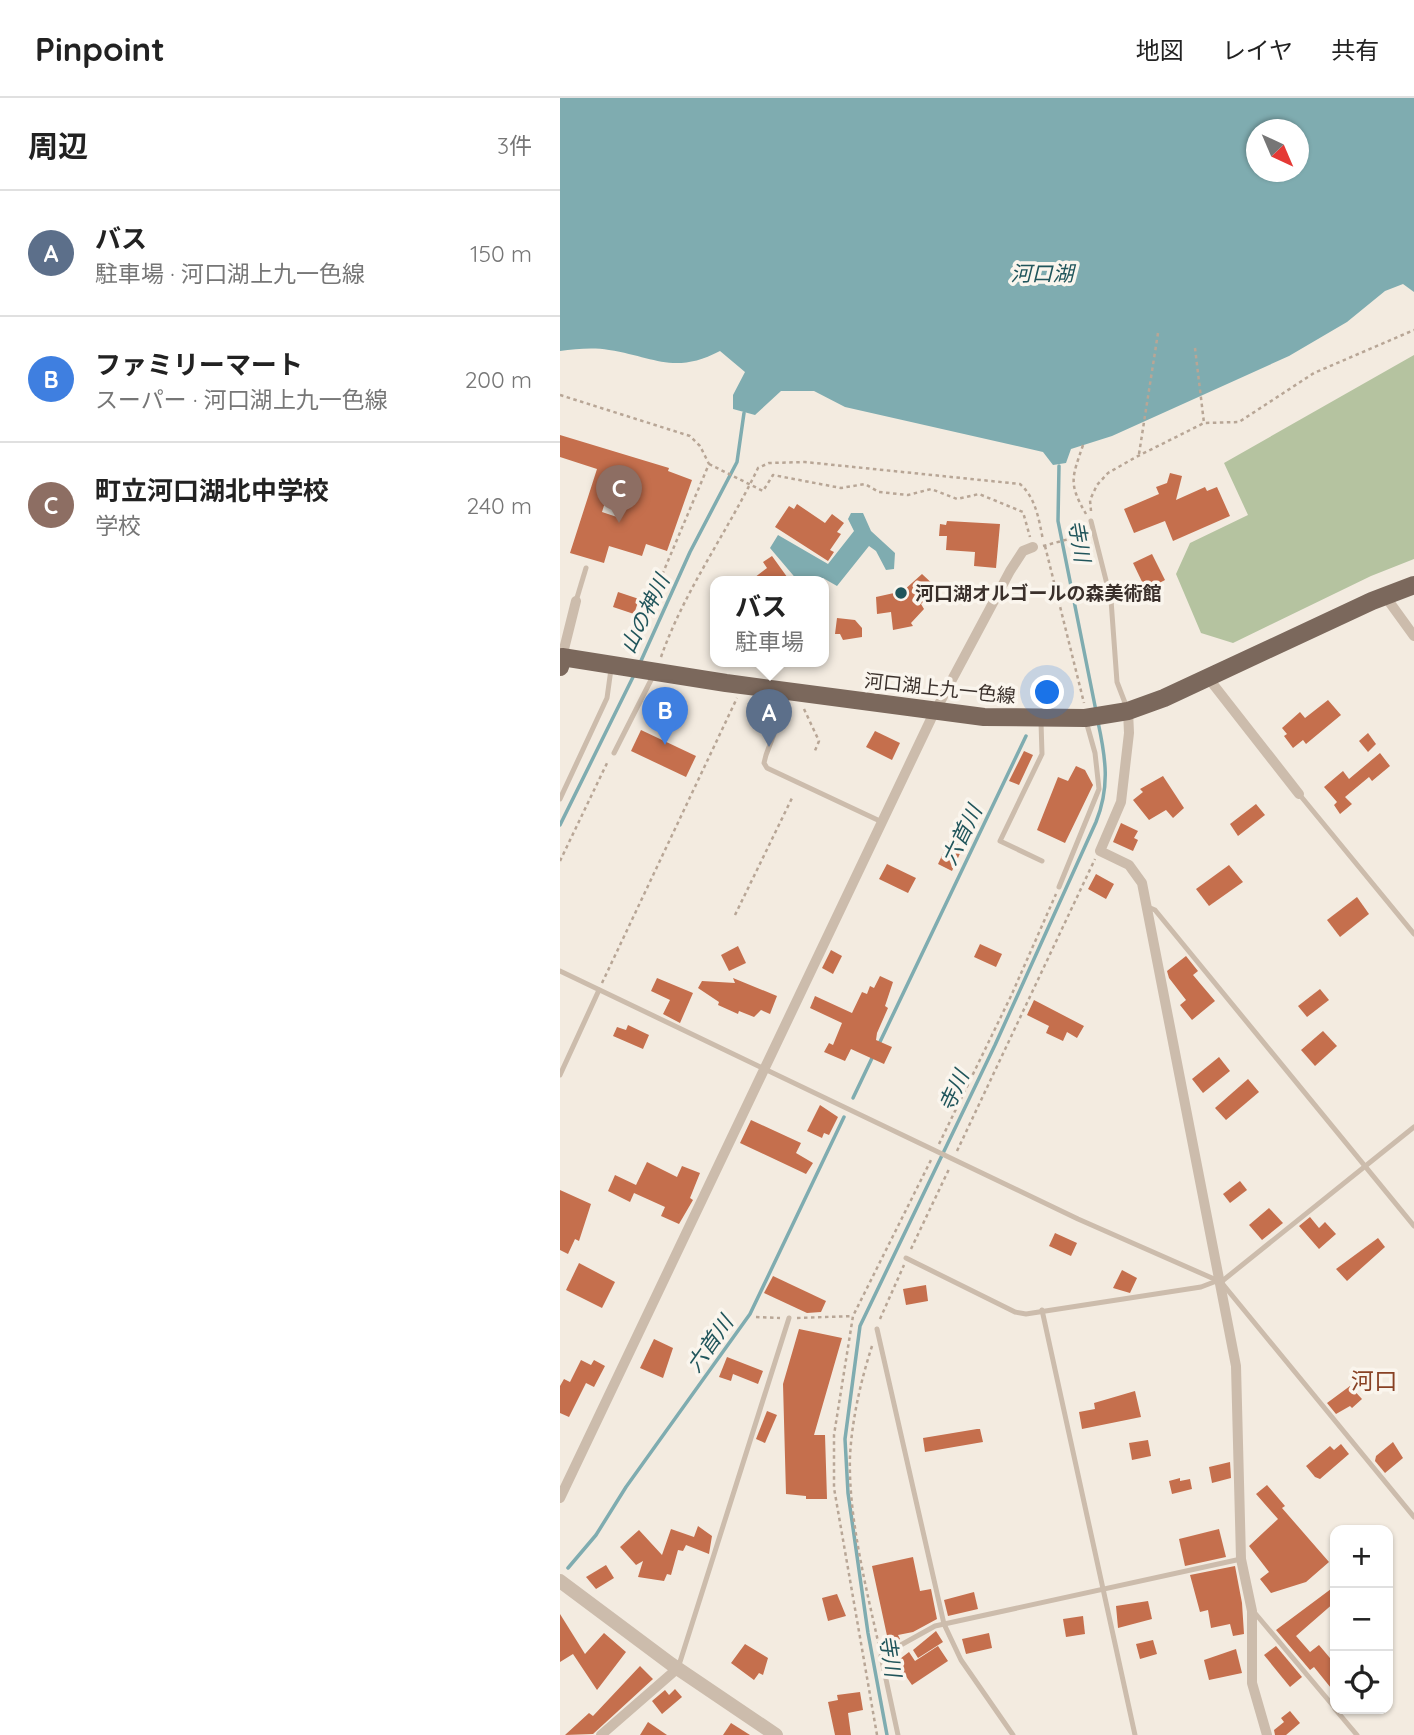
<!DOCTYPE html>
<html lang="ja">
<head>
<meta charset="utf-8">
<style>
  :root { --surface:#fff; --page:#f6f6f6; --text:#222; --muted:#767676; --line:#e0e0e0; --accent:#20555b }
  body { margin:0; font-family:Quicksand,"Noto Sans JP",sans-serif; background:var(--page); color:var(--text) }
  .controls { position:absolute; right:21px; bottom:21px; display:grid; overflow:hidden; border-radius:14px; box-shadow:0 2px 5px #0004 }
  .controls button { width:63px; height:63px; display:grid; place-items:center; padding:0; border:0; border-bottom:2px solid var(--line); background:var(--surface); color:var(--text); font:35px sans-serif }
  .compass { position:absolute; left:686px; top:21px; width:63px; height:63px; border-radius:50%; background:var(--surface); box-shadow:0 2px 5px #0004; rotate:136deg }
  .you { position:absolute; left:488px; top:595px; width:24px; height:24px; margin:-18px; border:5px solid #fff; border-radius:50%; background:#1a73e8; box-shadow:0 0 0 10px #1a73e833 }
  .badge { display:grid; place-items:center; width:46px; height:46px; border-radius:50%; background:var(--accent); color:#fff; font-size:23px; font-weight:700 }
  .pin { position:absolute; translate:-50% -58px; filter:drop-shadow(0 2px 4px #0008) }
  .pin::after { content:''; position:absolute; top:37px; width:24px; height:21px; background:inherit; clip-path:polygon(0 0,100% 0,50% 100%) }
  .popup { position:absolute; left:150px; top:478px; width:119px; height:91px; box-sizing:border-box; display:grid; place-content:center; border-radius:14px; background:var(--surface); filter:drop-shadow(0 2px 5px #0005); font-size:23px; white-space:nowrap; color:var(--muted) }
  .popup b { font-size:26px; color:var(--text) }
  .popup::after { content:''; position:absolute; left:50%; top:100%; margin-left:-14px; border:14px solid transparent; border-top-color:var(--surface) }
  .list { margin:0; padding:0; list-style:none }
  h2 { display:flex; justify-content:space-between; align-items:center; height:91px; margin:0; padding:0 28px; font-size:30px }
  h2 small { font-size:23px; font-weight:400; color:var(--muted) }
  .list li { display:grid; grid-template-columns:46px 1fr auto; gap:21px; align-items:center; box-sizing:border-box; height:126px; padding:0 28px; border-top:2px solid var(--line) }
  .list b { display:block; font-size:26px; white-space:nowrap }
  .list p { margin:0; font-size:23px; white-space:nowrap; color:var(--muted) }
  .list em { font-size:23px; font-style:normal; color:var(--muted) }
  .icon { flex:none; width:38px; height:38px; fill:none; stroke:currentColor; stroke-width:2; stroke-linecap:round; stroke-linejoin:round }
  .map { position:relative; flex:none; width:854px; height:1637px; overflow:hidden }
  header { display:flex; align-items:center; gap:42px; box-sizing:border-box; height:98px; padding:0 35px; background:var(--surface); border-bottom:2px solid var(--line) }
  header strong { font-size:33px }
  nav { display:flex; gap:38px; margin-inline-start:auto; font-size:24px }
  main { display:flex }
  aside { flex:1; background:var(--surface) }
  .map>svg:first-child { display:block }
  .green { fill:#b5c3a0 }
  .water { fill:#7facb0; fill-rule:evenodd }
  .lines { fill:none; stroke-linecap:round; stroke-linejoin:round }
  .stream { stroke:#7facb0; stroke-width:3.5 }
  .building { fill:#c56f4d; fill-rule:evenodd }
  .path { stroke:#b8a696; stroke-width:2.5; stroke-dasharray:3.5 3.5; stroke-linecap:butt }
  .service { stroke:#ccbcac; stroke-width:5 }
  .minor { stroke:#ccbcac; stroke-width:10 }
  .tertiary { stroke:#ccbcac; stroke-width:14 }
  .primary { stroke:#7b685c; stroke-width:18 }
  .poi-dot { fill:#20555b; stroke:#faf5ed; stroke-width:2.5 }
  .labels { text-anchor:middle; stroke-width:7; stroke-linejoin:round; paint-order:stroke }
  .poi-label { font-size:19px; font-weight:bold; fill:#3a302b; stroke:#faf5ed; text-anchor:start }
  .street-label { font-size:19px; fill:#3a302b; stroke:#faf5ed }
  .water-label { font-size:21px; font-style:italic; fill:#20555b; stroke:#faf5ed }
  .quarter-label { font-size:23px; fill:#884124; stroke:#faf5ed }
</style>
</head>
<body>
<header>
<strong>Pinpoint</strong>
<nav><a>地図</a><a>レイヤ</a><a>共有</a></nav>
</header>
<main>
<aside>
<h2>周辺<small>3件</small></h2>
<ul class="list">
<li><span class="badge" style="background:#5c6f8a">A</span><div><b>バス</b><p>駐車場 · 河口湖上九一色線</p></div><em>150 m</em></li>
<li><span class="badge" style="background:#3f7fe0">B</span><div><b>ファミリーマート</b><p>スーパー · 河口湖上九一色線</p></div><em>200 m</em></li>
<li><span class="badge" style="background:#8d6e63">C</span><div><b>町立河口湖北中学校</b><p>学校</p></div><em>240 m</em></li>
</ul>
</aside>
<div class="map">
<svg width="854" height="1637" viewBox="0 0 854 1637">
  <rect width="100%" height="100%" fill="#f3ebe0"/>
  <path class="green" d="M854,257V461L811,478L673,545L641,535L616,476L630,445L688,417L664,365Z"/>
  <g class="water">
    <path d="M0,0H854V194L843,186L825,193L787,224L729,258L552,338L511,351L506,365L493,367L483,354L285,309L254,293H221L195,317L173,311V297L185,274L160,253C114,277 95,259 49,252C33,249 16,251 0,253ZM696,32H738V74H696Z"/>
    <path d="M291,415H303L311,433L335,455L334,471L326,472L316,453L309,448L277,488L263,480L238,483L210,450L218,437L268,466L294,433L288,421Z"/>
  </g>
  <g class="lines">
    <g class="stream">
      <path d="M499,368L498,423L536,613"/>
      <path d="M80,565L130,454L177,364L184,315"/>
      <path d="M0,727L75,575"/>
      <path d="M318,948L466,638"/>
      <path d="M293,1000L313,958"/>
      <path d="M8,1470L36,1437L66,1389L190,1216L284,1019"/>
      <path d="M327,1637L308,1535L288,1395L285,1341L300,1228L435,947L536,724C550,689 546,661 538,624"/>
    </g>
  </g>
  <g class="building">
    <path d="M0,337L109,370L108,373L132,382L107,453L86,446L82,458L49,448L44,465L10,455L37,371L0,359ZM51,385L70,392L60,420L42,414Z"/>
    <path d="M610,375L622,378L616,402L645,389L647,393L657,389L670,418L613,443L605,423L574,435L564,411L599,396L596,389L607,385Z"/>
    <path d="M237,406L265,425L272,416L284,425L277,434L281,436L270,452L274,454L268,463L215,429L229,408L234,411Z"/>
    <path d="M387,423L440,426L436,470L414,468L415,454L386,452L387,438H379L380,426L386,427Z"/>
    <path d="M592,456L605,482L586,492L573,465Z"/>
    <path d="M212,458L230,483H190L207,470L203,464Z"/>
    <path d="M362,476L377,490L361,506L364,511L351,525L353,528L333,532L331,514L317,516L316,499L343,493Z"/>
    <path d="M58,494L79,501L74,516L53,509Z"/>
    <path d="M277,520L295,522L302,530V539L283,542L280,536H275Z"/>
    <path d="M768,602L781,617L746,646L743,642L733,650L724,638L727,636L722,630L740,614L745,620Z"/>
    <path d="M81,632L136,658L126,679L71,653Z"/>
    <path d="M315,633L340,645L332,662L306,649Z"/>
    <path d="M808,635L816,646L808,654L799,643Z"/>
    <path d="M464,653L473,657L459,687L449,683Z"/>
    <path d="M820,655L830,668L812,683L809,679L785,699L792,706L780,716L774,707L777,704L764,689L783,673L789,681Z"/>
    <path d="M516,668L525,672L533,687L505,745L477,732L498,679L508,683Z"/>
    <path d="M603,678L624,710L613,720L606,712L589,722L573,702L583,694L580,691Z"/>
    <path d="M696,706L705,717L678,738L670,726Z"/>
    <path d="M561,725L578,733L574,740L578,742L573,753L553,744Z"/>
    <path d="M389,743L403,749L392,773L378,766Z"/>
    <path d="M327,766L356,780L348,795L319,781Z"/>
    <path d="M669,767L683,784L649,808L636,791Z"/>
    <path d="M536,776L554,786L546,801L528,791Z"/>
    <path d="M797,799L809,816L780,839L767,822Z"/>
    <path d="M420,846L442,856L436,869L414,859Z"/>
    <path d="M178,848L186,865L169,873L161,857Z"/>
    <path d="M271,852L282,858L273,876L262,870Z"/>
    <path d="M626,858L638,873L633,877L655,903L632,922L620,907L626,902L609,880L607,873Z"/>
    <path d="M320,878L333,884L325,908L328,910L317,935L316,942L332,949L324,966L291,951L285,963L264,954L269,945L273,947L282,925L250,910L255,898L292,915L302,894L307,896L310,888L314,890Z"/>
    <path d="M97,880L133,895L120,925L103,916L110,902L91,893Z"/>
    <path d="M173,880L217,898L210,916L201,912L194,919L179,913L178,916L158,907L159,904L138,890L142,883L175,885Z"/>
    <path d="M760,891L769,902L747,919L738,908Z"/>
    <path d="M474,902L524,928L517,940L507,934L503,943L486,935L489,928L467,917Z"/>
    <path d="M68,927L89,937L83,951L53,938L57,929L66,932Z"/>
    <path d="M763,933L777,948L755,968L741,952Z"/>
    <path d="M659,959L670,973L643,995L632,981Z"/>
    <path d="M688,981L699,994L666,1022L655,1010Z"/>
    <path d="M260,1007L278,1019L269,1037L264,1035L262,1040L247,1033Z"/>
    <path d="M191,1022L241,1045L236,1055L253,1065L246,1076L180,1045Z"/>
    <path d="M87,1064L117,1079L122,1068L140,1075L130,1100L133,1102L119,1126L101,1118L105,1109L74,1095L70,1104L48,1093L55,1077L76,1087Z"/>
    <path d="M680,1083L687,1092L670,1105L663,1096Z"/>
    <path d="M0,1092L31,1106L19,1143L15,1141L8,1156L0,1152Z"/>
    <path d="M709,1110L723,1125L702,1142L689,1127Z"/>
    <path d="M750,1119L759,1130L765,1124L776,1136L759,1151L739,1128Z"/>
    <path d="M495,1135L517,1145L511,1158L489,1148Z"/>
    <path d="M818,1140L825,1149L787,1183L776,1171Z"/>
    <path d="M19,1165L55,1184L42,1210L6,1192Z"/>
    <path d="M562,1172L577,1180L570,1195L553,1190Z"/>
    <path d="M213,1178L266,1203L261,1214L247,1215L204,1195Z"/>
    <path d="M366,1187L368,1203L346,1207L343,1191Z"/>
    <path d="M239,1231L282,1240L254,1337H265L267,1401H246V1398L226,1396L223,1286Z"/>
    <path d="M94,1241L113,1250L103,1280L80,1270Z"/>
    <path d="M167,1259L203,1273L198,1286L173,1276L171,1283L159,1279Z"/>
    <path d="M21,1262L31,1267L34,1262L45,1268L34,1289L26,1285L9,1319L0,1315V1288L4,1281L10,1284Z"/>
    <path d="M790,1288L802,1301L792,1310L790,1308L776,1316L767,1305Z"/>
    <path d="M575,1293L581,1319L522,1331L519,1314L535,1311L534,1305Z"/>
    <path d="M207,1313L217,1317L205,1345L196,1341Z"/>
    <path d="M417,1331H420L423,1344L365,1354L363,1340Z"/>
    <path d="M588,1342L591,1358L572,1362L569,1345Z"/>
    <path d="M833,1344L843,1360L825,1375L815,1363L816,1358Z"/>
    <path d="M781,1346L789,1356L760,1381L755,1379L746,1368L770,1348L774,1352Z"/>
    <path d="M670,1364L671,1380L652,1385L649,1369Z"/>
    <path d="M620,1380V1383L630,1381L632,1391L612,1396L609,1383Z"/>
    <path d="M707,1387L725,1408L722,1410L769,1464L746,1484L711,1495L700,1481L709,1474L689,1448L718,1421L696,1396Z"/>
    <path d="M138,1428L152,1438L149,1456L126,1447L123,1453L118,1452L111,1477L107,1476L104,1483L78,1479L83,1463L76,1467L60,1449L79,1432L102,1457L111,1431L134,1439Z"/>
    <path d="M659,1431L666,1459L625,1468L619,1441Z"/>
    <path d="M353,1459L360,1493L371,1491L377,1521L353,1534L338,1537L340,1541L329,1547L312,1468Z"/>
    <path d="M46,1467L54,1480L36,1491L26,1479Z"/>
    <path d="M675,1468L682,1505L684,1536L673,1538L670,1526L651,1530L648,1512L640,1514L630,1477Z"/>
    <path d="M775,1488V1504L736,1538L750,1554L759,1547L775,1566V1595L754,1569L750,1572L716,1532Z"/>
    <path d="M414,1494L418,1511L388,1518L384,1502Z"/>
    <path d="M277,1496L286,1518L268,1523L262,1500Z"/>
    <path d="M588,1503L592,1521L558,1530L556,1508Z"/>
    <path d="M0,1516L25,1556L44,1535L66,1554L37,1592L13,1556L0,1564Z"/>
    <path d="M523,1518L525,1536L506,1539L503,1521Z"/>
    <path d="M376,1533L383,1544L358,1560L353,1552Z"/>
    <path d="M429,1535L432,1550L406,1556L402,1541Z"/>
    <path d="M593,1542L597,1556L580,1561L576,1546Z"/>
    <path d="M185,1546L208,1560L203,1577L199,1575L194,1582L171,1565Z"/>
    <path d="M378,1548L388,1563L352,1587L336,1564L349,1554L355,1563Z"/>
    <path d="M716,1548L742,1579L730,1589L704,1557Z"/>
    <path d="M676,1551L682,1575L649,1582L644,1562Z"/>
    <path d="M80,1568L93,1581L33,1636L5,1637L29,1615L33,1618Z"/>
    <path d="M115,1591L122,1599L102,1616L92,1603L105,1592L109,1597Z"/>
    <path d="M300,1594L303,1612L288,1615L291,1637H275L268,1604L278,1602L277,1597Z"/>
    <path d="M730,1613L740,1625L726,1637H715L714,1632L724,1624L721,1620Z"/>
    <path d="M88,1624L107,1637H80Z"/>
    <path d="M171,1625L190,1637H163Z"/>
  </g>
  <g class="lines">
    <g class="path">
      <path d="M635,250L644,325"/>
      <path d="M0,297L130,338L140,348L149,366L83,522L63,553"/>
      <path d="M523,347C512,380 508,385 526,416"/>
      <path d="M579,356L598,235"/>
      <path d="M149,366L203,393L213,377L281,390L305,386L319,394L348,397L371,391L397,401L419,396L463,414L470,439"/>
      <path d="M531,413L530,402L537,387L548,375L576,359L644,325L679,324L754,275L854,232"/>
      <path d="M483,448L524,437"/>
      <path d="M485,448L524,605"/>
      <path d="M101,559C125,491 167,435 198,370L209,365L245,364L460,386C476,400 479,422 483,442"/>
      <path d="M244,611L259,643L254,655"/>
      <path d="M0,763L48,663"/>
      <path d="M175,817L233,698"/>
      <path d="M42,885L177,600"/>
      <path d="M379,1046L451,898L496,796"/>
      <path d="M397,1053L535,761"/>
      <path d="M351,1151L390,1069"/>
      <path d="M196,1219L220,1220"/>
      <path d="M237,1220L293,1218"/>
      <path d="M320,1221L344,1167"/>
      <path d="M312,1248C301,1282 292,1321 290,1358C288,1418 306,1489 319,1548"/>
      <path d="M317,1637L274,1390V1337L293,1218L371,1062"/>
    </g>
    <g class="service">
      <path d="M531,423L551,502L557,584L567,610"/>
      <path d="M16,503L26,470"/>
      <path d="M229,596L206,657L204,665L207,670L322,724"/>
      <path d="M481,624L482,656L440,743L482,763"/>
      <path d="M54,655L93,578"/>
      <path d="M739,696L854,836"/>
      <path d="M0,701L47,600L51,571"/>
      <path d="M499,789L539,691L535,655L526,623"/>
      <path d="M588,809L595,812L854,1128"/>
      <path d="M0,873L518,1121L661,1184L854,1419"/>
      <path d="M0,977L39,892"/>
      <path d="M346,1160L455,1214L466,1216L641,1189L654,1184"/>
      <path d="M661,1184L854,1029"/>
      <path d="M482,1212L575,1637"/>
      <path d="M317,1231L384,1526L401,1562L453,1637"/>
      <path d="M694,1514L775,1610"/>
      <path d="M119,1567L229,1220"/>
      <path d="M775,1611L797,1637"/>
      <path d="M338,1637L321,1558L375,1528L681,1461"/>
    </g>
    <g class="minor">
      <path d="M825,498L854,538"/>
      <path d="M2,559L16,503"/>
      <path d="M649,581L739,696"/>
      <path d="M568,613L569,635L561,704L540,753L569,767L582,785L676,1268L681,1461L692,1513V1585L707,1637"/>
      <path d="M0,1400L371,621L450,473L463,453L473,449"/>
      <path d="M41,1637L118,1570"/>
    </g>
    <path class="tertiary" d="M0,1483L111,1566L216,1637"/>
    <path class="primary" d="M0,569L2,559L166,585L424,619L525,620L568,613L604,600L812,503L854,487"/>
  </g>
  <circle class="poi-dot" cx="341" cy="495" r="7"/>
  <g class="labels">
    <g class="poi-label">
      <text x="355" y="502">河口湖オルゴールの森美術館</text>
    </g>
    <g class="street-label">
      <text transform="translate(380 590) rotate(6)" y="7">河口湖上九一色線</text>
    </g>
    <g class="water-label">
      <text x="482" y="183">河口湖</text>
      <text transform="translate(519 443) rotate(80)" y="7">寺川</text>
      <text transform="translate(85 516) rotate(-64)" y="7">山の神川</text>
      <text transform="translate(402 737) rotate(-64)" y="7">六首川</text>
      <text transform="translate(394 993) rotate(-65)" y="7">寺川</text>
      <text transform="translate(150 1246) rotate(-55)" y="7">六首川</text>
      <text transform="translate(330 1558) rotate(81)" y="7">寺川</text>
    </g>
    <g class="quarter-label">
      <text x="814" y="1291">河口</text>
    </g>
  </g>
</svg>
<div class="controls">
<button>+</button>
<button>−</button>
<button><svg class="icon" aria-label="locate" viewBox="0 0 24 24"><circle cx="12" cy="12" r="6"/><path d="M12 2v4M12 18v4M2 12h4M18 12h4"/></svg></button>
</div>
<svg class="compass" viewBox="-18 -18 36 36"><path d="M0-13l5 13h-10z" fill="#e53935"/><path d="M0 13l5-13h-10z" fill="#767676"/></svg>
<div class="you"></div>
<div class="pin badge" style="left:209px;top:649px;background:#5c6f8a">A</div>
<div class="popup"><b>バス</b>駐車場</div>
<div class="pin badge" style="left:105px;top:647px;background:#3f7fe0">B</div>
<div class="pin badge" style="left:59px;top:425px;background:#8d6e63">C</div>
</div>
</main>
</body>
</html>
